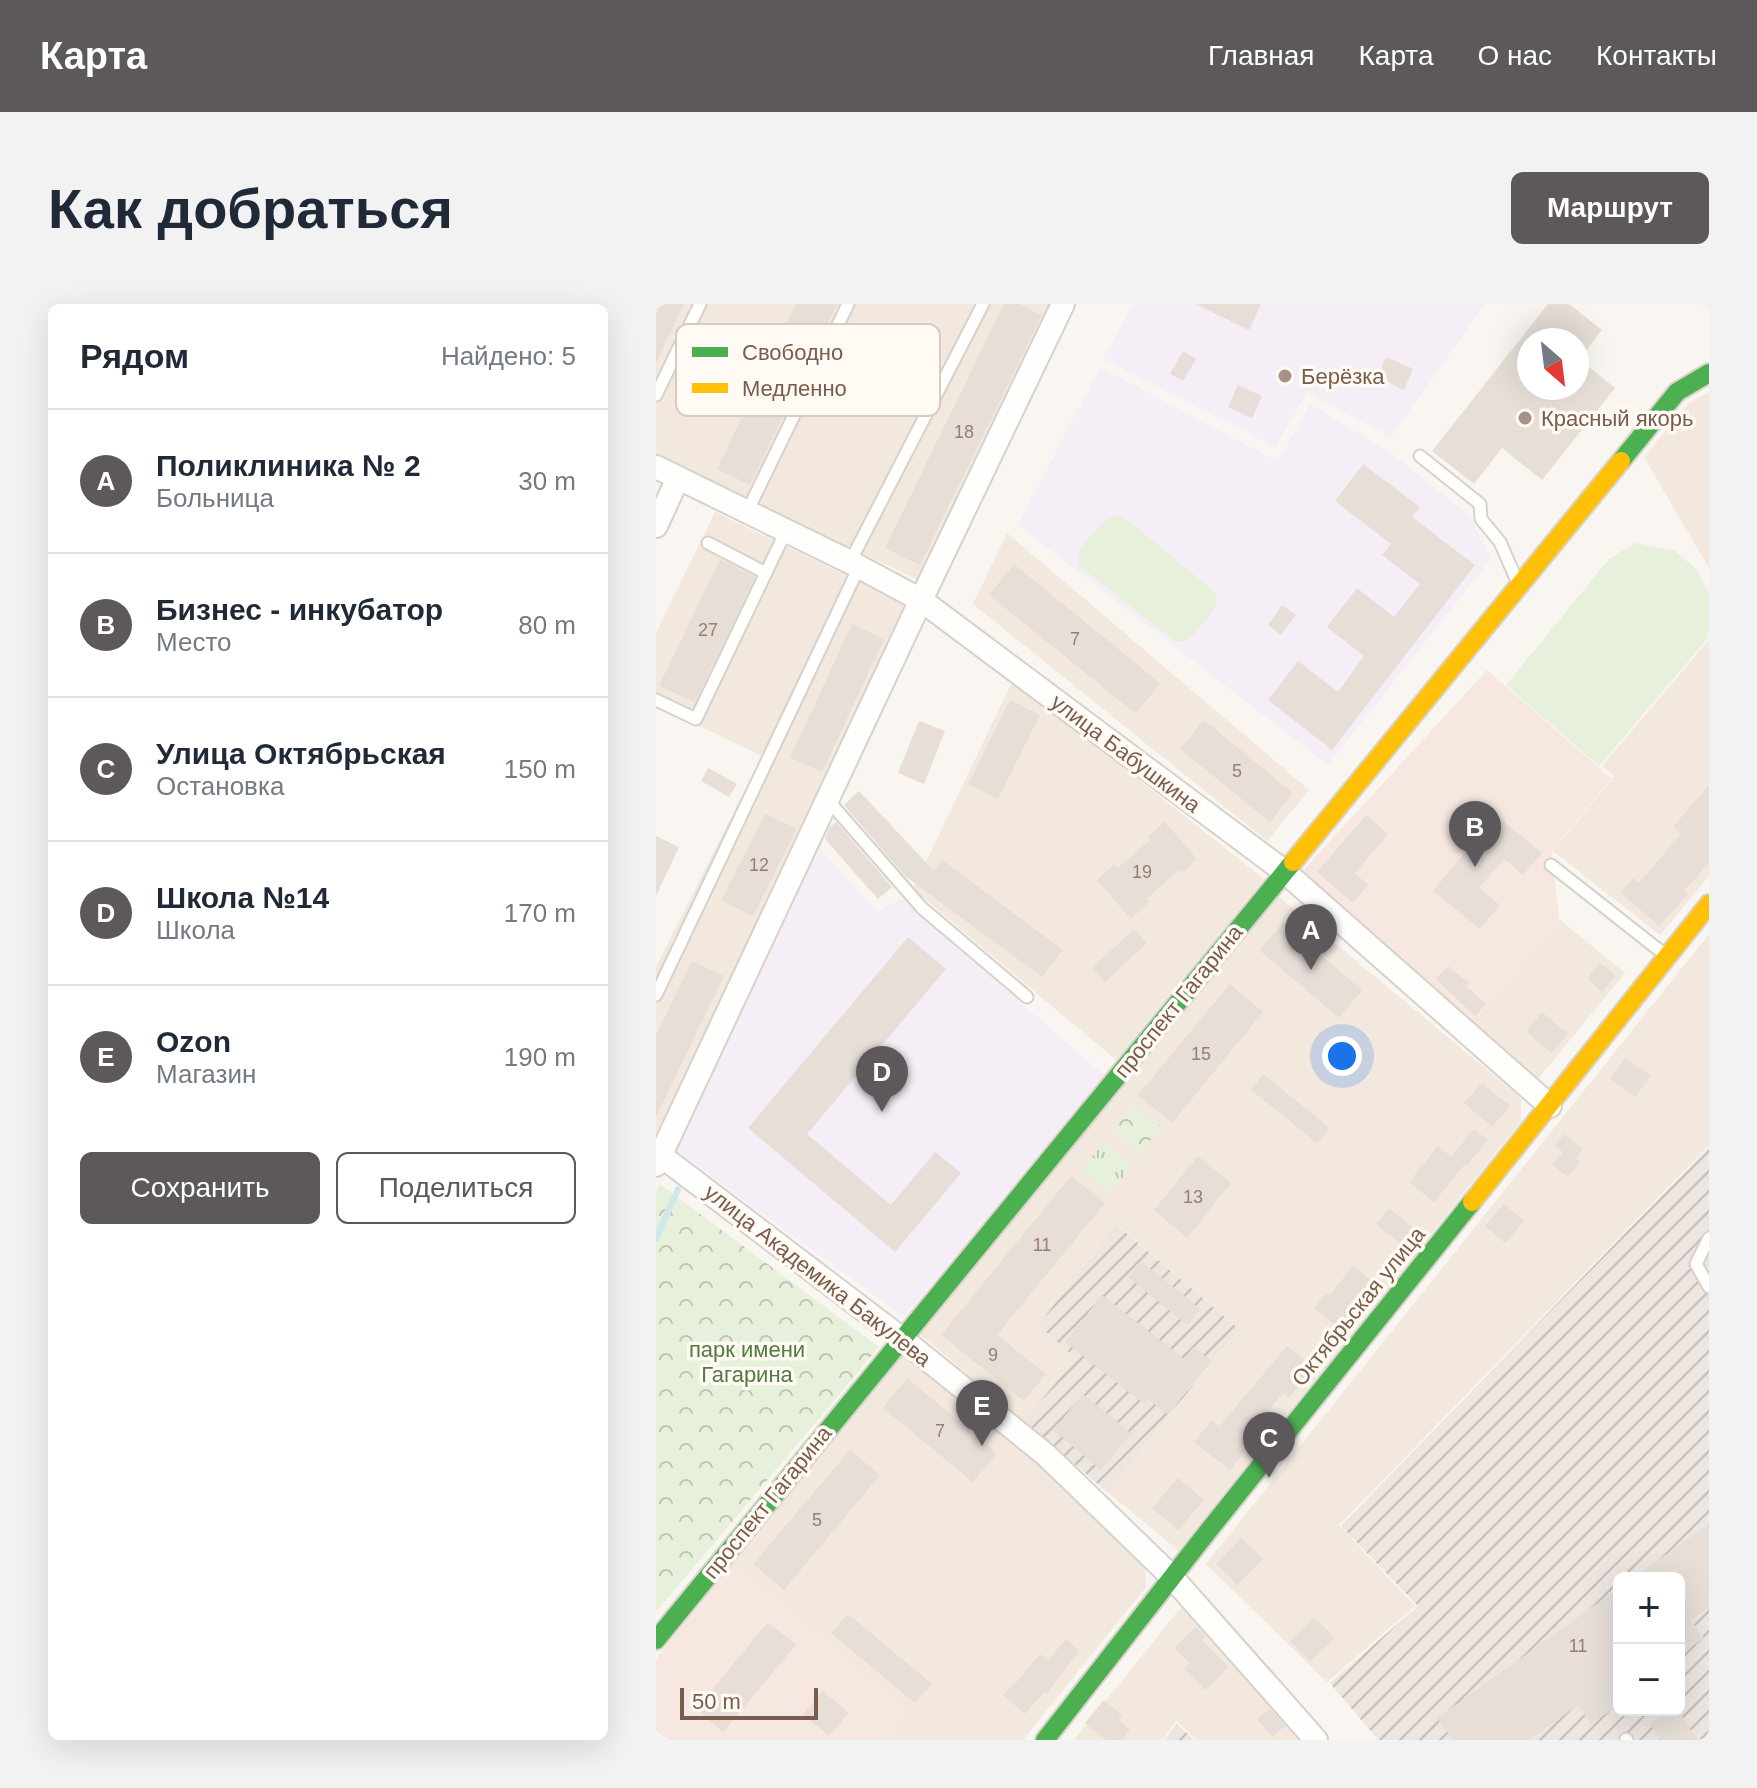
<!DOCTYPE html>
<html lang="ru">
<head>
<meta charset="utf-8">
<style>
  :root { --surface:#fff; --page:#f2f2f3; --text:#1f2937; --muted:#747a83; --line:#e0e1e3; --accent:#5c585b }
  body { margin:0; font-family:Arial,sans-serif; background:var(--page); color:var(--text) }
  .controls { position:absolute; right:24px; bottom:24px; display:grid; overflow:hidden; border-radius:12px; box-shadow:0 8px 32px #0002 }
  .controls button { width:72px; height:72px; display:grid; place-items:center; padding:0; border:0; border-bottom:2px solid var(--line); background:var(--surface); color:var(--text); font:40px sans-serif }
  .compass { position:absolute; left:861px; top:24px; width:72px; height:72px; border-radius:50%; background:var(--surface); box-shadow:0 8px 32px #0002; rotate:152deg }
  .scale { position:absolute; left:24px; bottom:20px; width:138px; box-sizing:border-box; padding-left:8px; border:4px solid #7a5c4d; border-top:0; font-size:22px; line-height:28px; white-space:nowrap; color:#7a5c4d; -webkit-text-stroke:6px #fffaf3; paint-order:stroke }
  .you { position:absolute; left:686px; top:752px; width:28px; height:28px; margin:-20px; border:6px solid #fff; border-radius:50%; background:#1a73e8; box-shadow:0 0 0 12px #1a73e833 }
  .badge { display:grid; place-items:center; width:52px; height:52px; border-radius:50%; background:var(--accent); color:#fff; font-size:26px; font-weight:700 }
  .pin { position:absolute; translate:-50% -66px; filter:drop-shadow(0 2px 4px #0008) }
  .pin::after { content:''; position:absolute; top:42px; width:28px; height:24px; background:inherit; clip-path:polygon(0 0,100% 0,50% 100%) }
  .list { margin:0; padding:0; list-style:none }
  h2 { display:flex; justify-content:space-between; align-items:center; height:104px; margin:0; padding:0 32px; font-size:34px }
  h2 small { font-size:26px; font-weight:400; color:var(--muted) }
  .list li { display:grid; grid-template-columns:52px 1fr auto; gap:24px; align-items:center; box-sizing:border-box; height:144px; padding:0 32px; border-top:2px solid var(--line) }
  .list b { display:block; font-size:30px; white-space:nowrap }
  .list p { margin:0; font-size:26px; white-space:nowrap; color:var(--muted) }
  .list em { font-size:26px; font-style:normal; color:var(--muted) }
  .actions { display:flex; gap:16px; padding:24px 32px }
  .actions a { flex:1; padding:18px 0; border:2px solid var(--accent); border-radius:12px; text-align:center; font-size:28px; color:var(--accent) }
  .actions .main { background:var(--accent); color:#fff }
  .map { position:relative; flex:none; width:1053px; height:1436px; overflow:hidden; border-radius:12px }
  header { display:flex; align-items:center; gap:48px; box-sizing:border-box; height:112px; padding:0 40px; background:var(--accent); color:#fff }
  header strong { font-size:38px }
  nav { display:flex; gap:44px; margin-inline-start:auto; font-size:28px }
  .intro { display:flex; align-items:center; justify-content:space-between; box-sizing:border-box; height:192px; padding:0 48px }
  h1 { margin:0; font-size:56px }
  .button { padding:20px 36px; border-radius:12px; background:var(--accent); color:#fff; font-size:28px; font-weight:700 }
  main { display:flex; gap:48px; padding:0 48px }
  aside { flex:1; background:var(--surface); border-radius:12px; box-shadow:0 8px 32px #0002 }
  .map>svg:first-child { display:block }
  .residential { fill:#f2e8de }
  .commercial { fill:#f6e8e1 }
  .industrial { fill:url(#industrial-furrows); fill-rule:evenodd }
  .education { fill:#f6eef6 }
  .grass { fill:url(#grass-tufts) }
  .park { fill:url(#park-crowns) }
  .pitch { fill:#e7f0db }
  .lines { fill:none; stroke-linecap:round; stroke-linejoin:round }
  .stream { stroke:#d0e8ea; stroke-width:6 }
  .building { fill:#e6ded7; fill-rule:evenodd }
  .lane-casing { stroke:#d7d1cb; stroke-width:15 }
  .street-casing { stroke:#d7d1cb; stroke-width:26 }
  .fast-casing { stroke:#d9d2cb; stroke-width:22 }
  .slow-casing { stroke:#d9d2cb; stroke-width:22 }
  .lane { stroke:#fefefd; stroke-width:11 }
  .street { stroke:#fefefd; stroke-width:22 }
  .fast { stroke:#4caf50; stroke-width:18 }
  .slow { stroke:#ffc107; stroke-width:18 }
  .poi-dot { fill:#a69286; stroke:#fffaf3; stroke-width:3 }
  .labels { text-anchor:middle; stroke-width:7; stroke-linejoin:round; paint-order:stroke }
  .number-label { font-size:18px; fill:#977e72 }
  .poi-label { font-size:22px; fill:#7a5c4d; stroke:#fffaf3; text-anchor:start }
  .street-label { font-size:22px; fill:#7a5c4d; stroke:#fffaf3 }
  .park-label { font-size:22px; fill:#537a41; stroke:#fffaf3 }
  .key { fill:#fffaf3; stroke:#d7cbc1; stroke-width:2 }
  .key-label { font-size:22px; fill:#7a5c4d }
</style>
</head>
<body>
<header>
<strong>Карта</strong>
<nav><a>Главная</a><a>Карта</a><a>О нас</a><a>Контакты</a></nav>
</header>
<div class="intro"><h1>Как добраться</h1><a class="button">Маршрут</a></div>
<main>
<aside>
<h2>Рядом<small>Найдено: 5</small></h2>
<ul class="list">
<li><span class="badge">A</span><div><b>Поликлиника № 2</b><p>Больница</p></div><em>30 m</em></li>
<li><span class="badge">B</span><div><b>Бизнес - инкубатор</b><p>Место</p></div><em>80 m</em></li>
<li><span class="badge">C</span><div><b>Улица Октябрьская</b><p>Остановка</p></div><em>150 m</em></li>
<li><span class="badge">D</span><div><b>Школа №14</b><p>Школа</p></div><em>170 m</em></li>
<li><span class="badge">E</span><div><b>Ozon</b><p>Магазин</p></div><em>190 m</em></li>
</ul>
<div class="actions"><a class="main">Сохранить</a><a>Поделиться</a></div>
</aside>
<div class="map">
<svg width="1053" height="1436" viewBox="0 0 1053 1436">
  <defs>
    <pattern id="industrial-furrows" width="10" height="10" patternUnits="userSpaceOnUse" patternTransform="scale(2)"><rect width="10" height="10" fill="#ede5e0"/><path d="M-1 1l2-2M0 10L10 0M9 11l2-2" fill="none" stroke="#c5bdb8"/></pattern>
    <pattern id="grass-tufts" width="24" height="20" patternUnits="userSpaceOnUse" patternTransform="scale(2)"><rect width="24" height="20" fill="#e7f0db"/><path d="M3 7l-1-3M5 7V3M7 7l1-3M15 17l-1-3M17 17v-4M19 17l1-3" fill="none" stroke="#c0c6b4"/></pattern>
    <pattern id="park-crowns" width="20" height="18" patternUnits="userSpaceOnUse" patternTransform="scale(2)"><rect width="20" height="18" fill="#e7f0db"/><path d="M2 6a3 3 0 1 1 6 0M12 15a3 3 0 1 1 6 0" fill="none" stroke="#c0c6b4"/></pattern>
  </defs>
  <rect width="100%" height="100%" fill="#f9f5f0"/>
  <g class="residential">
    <path d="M0,0H401L265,277L0,153Z"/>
    <path d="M1053,88V264L988,153L1033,99Z"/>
    <path d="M59,208L255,303L5,830L0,827V663L106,452L0,401V329Z"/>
    <path d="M351,229L653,486L611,537L317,300Z"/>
    <path d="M1053,336V572L1004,631L897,547L958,472L946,462Z"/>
    <path d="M357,376L608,575L460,756L257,585Z"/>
    <path d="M622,592L865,794V817L522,1246L451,1188L583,1025L462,921L382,1021L420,1054L368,1117L261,1028Z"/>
    <path d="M903,615L969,669L881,776L815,720Z"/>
    <path d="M1053,630V841L683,1221L759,1302L671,1378L550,1260Z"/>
    <path d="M246,1050L378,1153L489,1260L490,1283L367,1436H230L253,1408L77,1259Z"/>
    <path d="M527,1301L645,1436H540L521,1417L506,1436H418Z"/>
  </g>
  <g class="commercial">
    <path d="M831,366L955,474L896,547L903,615L815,720L643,571Z"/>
    <path d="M77,1259L254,1408L230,1436H13L0,1427V1355Z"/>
  </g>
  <g class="industrial">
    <path d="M1053,843V1436H722L674,1379L762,1302L685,1222ZM963,1274H1023V1406H963Z"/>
    <path d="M461,921L583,1025L451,1188L368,1117L420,1054L382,1021Z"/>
    <path d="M521,1420L538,1436H508Z"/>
  </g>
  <g class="education">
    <path d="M477,0H829L735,133L651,89L619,143L447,55Z"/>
    <path d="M444,63L622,158L654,100L735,149L814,212L835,255L672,461L362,221Z"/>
    <path d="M160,540L222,608L245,594L448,771L248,1013L18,845Z"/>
  </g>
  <path class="grass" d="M448,839L476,862L453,889L425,866Z"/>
  <g class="park">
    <path d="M478,800L506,823L483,850L456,827Z"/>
    <path d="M4,880L223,1043L0,1308V888Z"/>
  </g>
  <g class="pitch">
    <path d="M465,211L558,287L561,297C555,312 541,329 528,338L519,337L427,265L422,258V248C434,233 445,213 465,211Z"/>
    <path d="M979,239L1019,247L1040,265L1053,289V323L1051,335L943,462L850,381L953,255Z"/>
  </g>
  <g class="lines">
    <path class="stream" d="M0,935L22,885"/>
  </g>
  <g class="building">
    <path d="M0,0H28L0,59Z"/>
    <path d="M140,0H181L94,181L61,165Z"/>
    <path d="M348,0H362L386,11L264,261L229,244Z"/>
    <path d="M539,0H605L593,26Z"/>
    <path d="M892,0H913L946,26L923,55L959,84L886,176L846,144L818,180L776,147ZM873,36H921V84H873Z"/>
    <path d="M527,47L540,55L527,77L514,70Z"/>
    <path d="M730,53L757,65L748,86L721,73Z"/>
    <path d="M582,81L606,92L596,114L572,103Z"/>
    <path d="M707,160L764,203L756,213L819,261L676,446L612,396L642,357L682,388L708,352L671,323L701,284L738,313L764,280L726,251L735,240L679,197Z"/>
    <path d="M64,255L99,273L39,398L3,382Z"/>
    <path d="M358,260L504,379L480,410L333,291Z"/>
    <path d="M626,301L640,311L625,331L612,321Z"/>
    <path d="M196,320L228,335L166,468L134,454Z"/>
    <path d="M354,396L384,411L342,495L312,480Z"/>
    <path d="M548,416L637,489L614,518L524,445Z"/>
    <path d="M263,417L289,427L268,480L242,469Z"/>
    <path d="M52,464L81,480L73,493L45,477Z"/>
    <path d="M1053,481V559L1028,587L1032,590L1003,622L965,589L977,574L983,579L1025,530L1017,523Z"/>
    <path d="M203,487L278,567L286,556L407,646L386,673L249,572L188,501Z"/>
    <path d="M109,510L141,525L97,612L65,596Z"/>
    <path d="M710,511L732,530L699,569L712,581L697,599L661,568Z"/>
    <path d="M840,511L886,549L867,571L848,555L823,584L844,601L824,625L777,587Z"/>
    <path d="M180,518L236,583L222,595L169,535L173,524Z"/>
    <path d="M509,518L541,555L526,569L523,566L490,595L493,598L475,615L441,576L459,560L462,564L494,536L491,533Z"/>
    <path d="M0,532L23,543L0,592Z"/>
    <path d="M627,619L706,686L683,714L603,646Z"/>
    <path d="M478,625L491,639L449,678L436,664Z"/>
    <path d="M252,633L290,665L151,830L235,901L279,848L305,869L239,948L92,824Z"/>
    <path d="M36,657L68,672L0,813V731Z"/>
    <path d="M944,659L960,672L946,688L931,675Z"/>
    <path d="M792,662L813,679L810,682L830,700L819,712L780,675Z"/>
    <path d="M574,680L607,708L516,819L482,791Z"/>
    <path d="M886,708L912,730L896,749L870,728Z"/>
    <path d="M969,754L995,772L979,793L954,775Z"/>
    <path d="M607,770L674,824L661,839L595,786Z"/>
    <path d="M826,779L854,802L836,823L808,799Z"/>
    <path d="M818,825L832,836L811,861L809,860L778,898L753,878L782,842L795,853Z"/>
    <path d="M908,830L927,845L920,854L924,858L912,873L896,861L907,848L899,842Z"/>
    <path d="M542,852L575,879L531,934L498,906Z"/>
    <path d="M415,872L449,899L341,1031L390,1070L368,1097L285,1031Z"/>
    <path d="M848,900L868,917L849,939L829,922Z"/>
    <path d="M733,904L758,924L745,940L720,920Z"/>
    <path d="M485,957L544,1005L531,1021L472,973Z"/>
    <path d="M697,962L721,981L685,1026L658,1004L671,989L674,991Z"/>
    <path d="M446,991L528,1055L537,1043L555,1057L512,1111L492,1095L488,1100L409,1038Z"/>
    <path d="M631,1042L657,1063L633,1094L627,1089L590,1134L596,1139L574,1166L538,1138L556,1116L563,1123Z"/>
    <path d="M251,1074L341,1149L317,1178L227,1104Z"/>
    <path d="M427,1090L475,1129L445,1166L397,1126Z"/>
    <path d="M194,1146L224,1171L128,1286L97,1260Z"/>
    <path d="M522,1174L548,1196L522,1226L496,1204Z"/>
    <path d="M1053,1220V1304L1035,1316L1048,1334L1023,1352V1274H977Z"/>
    <path d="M585,1234L607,1255L581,1281L560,1260Z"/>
    <path d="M963,1284V1401L935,1420L922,1401L873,1436H797L781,1414Z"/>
    <path d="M192,1310L276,1380L259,1399L175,1329Z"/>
    <path d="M658,1313L679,1334L654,1357L634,1337Z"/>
    <path d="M112,1318L140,1341L67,1428L40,1405Z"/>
    <path d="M540,1322L549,1332L546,1336L573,1363L549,1386L528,1365L534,1359L518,1344Z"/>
    <path d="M410,1335L423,1347L390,1390L388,1388L369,1410L347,1391L358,1379L359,1380L384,1350L392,1356Z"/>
    <path d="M167,1387L193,1409L173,1432L147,1410Z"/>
    <path d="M448,1396L466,1411L462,1416L474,1426L466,1436H450L429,1419Z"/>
    <path d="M614,1405L629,1422L616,1433L601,1415Z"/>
    <path d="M1014,1406H1021L1042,1436H1005L994,1420Z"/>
  </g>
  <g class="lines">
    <g class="lane-casing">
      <g id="lane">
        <path d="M0,91L44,0"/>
        <path d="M764,152L824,200L825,215L844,238L861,277"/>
        <path d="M91,208L192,0"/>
        <path d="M52,239L110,269"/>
        <path d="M194,258L327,0"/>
        <path d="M0,396L40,415L130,227"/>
        <path d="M171,495L266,604L371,693"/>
        <path d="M895,561L1008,650"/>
        <path d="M0,691L203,263"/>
        <path d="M1053,934L1040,960L1053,983"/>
        <path d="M970,1435L971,1436"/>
      </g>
    </g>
    <g class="street-casing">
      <g id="street">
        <path d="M0,163L194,258L265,296L629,568L894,802"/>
        <path d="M0,222L22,174"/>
        <path d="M0,848L245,1034L390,1151L515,1272L660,1436"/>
        <path d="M0,861L265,296L407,0"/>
      </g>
    </g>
    <g class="fast-casing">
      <g id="fast">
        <path d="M965,157L1021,88L1053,69"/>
        <path d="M0,1336L637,558"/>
        <path d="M389,1436L553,1226L816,898"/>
      </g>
    </g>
    <g class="slow-casing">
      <g id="slow">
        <path d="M637,558L965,157"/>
        <path d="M816,898L1053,600"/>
      </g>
    </g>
    <use href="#lane" class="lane"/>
    <use href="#street" class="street"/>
    <use href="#fast" class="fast"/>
    <use href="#slow" class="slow"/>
  </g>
  <g class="poi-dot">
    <circle cx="629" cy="72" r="8"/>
    <circle cx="869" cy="114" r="8"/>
  </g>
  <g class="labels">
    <g class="number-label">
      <text x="308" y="134">18</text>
      <text x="52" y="332">27</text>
      <text x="419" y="341">7</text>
      <text x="581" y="473">5</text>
      <text x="103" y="567">12</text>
      <text x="486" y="574">19</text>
      <text x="545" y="756">15</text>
      <text x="537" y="899">13</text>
      <text x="386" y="947">11</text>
      <text x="337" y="1057">9</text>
      <text x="284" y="1133">7</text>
      <text x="161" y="1222">5</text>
      <text x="922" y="1348">11</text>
    </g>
    <g class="poi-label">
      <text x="645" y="80">Берёзка</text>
      <text x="885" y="122">Красный якорь</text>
    </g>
    <g class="street-label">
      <text transform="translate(470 449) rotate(37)" y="8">улица Бабушкина</text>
      <text transform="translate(522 697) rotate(-51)" y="8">проспект Гагарина</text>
      <text transform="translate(162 971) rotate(38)" y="8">улица Академика Бакулева</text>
      <text transform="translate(702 1002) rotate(-51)" y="8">Октябрьская улица</text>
      <text transform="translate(111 1198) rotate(-51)" y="8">проспект Гагарина</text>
    </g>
    <g class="park-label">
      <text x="91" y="1053">парк имени<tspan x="91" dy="25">Гагарина</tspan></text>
    </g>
  </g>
  <rect x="20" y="20" width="264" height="92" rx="12" class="key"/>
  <rect x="36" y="43" width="36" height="10" fill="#4caf50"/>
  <rect x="36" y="79" width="36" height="10" fill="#ffc107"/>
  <g class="key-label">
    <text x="86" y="56">Свободно</text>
    <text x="86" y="92">Медленно</text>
  </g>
</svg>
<div class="controls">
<button>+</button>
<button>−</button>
</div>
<svg class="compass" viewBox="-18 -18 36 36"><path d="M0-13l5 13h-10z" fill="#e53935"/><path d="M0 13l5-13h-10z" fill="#747a83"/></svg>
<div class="scale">50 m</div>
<div class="you"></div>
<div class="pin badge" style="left:655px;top:666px">A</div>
<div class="pin badge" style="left:819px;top:563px">B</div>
<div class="pin badge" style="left:613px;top:1174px">C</div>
<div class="pin badge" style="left:226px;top:808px">D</div>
<div class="pin badge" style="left:326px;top:1142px">E</div>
</div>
</main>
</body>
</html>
